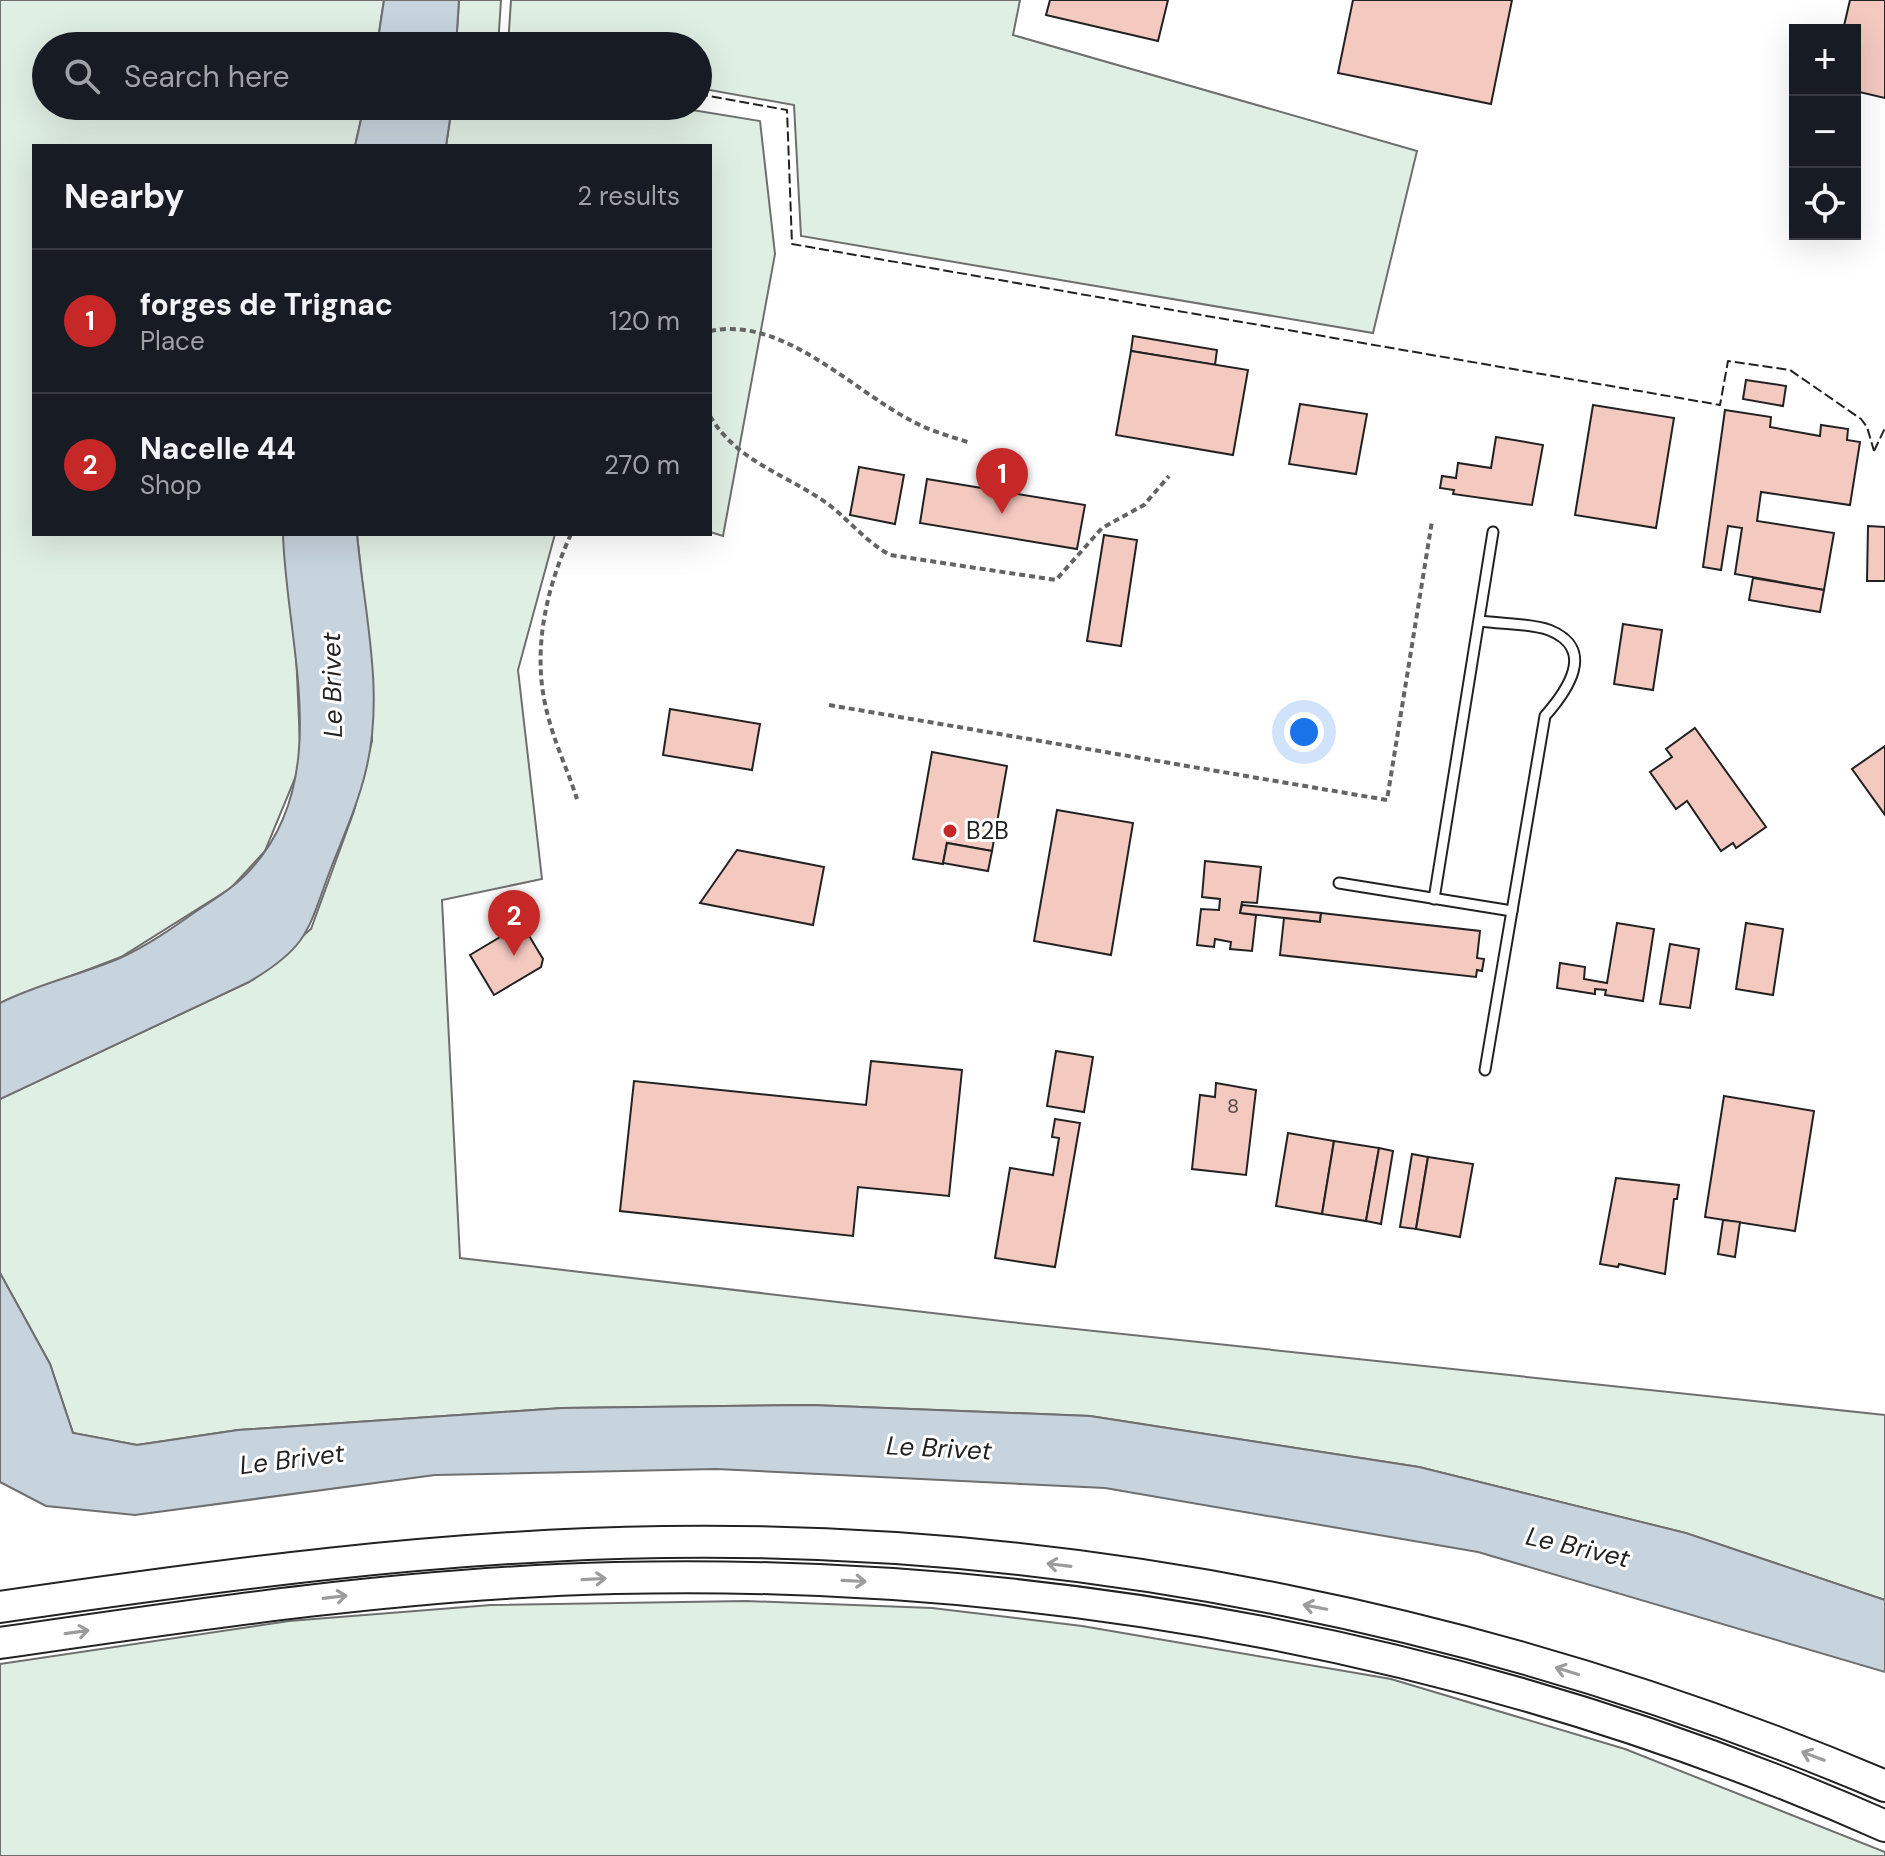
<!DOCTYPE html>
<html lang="en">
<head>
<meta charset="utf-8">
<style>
  :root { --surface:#171b24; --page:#20242c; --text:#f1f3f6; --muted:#9ea1a6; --line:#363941; --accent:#c62828 }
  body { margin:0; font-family:"DM Sans",sans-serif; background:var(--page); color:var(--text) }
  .controls { position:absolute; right:24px; top:24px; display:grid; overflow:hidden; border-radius:0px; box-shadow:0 8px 32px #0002 }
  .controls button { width:72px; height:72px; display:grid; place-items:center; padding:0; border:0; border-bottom:2px solid var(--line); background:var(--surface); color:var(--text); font:40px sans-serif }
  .you { position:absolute; left:1304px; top:732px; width:28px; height:28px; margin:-20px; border:6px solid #fff; border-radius:50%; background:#1a73e8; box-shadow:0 0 0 12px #1a73e833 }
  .badge { display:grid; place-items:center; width:52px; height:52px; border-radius:50%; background:var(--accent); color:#fff; font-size:26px; font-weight:700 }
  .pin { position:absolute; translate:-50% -66px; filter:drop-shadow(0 2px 4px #0008) }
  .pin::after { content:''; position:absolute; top:42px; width:28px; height:24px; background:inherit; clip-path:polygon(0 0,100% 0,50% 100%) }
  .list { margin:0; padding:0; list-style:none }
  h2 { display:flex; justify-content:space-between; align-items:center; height:104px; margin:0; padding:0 32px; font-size:34px }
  h2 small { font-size:26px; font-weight:400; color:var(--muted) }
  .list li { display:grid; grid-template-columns:52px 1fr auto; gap:24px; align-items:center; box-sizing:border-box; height:144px; padding:0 32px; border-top:2px solid var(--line) }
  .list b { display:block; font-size:30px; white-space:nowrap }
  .list p { margin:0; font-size:26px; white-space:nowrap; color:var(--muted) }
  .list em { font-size:26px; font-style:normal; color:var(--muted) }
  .icon { flex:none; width:44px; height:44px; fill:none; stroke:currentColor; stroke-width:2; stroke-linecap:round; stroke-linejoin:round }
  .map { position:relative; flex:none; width:1885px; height:1856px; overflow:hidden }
  .search { position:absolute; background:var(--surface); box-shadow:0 8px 32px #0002; left:32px; top:32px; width:680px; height:88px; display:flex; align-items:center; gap:20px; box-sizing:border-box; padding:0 28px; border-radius:44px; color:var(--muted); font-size:30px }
  .panel { position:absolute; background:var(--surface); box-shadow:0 8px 32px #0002; left:32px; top:144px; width:680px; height:392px; border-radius:0px }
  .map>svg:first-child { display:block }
  .green { fill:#e0efe3; stroke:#6f6f6f; stroke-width:2 }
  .water { fill:#c7d3dd; stroke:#6f6f6f; stroke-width:2 }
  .building { fill:#f3c9c0; stroke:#222; stroke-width:2 }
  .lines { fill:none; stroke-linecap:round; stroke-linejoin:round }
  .service-casing { stroke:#222; stroke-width:13 }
  .trunk-casing { stroke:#222; stroke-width:34 }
  .path { stroke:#646464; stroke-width:4; stroke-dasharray:6 4; stroke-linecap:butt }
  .service { stroke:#fff; stroke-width:9 }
  .trunk { stroke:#fff; stroke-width:30 }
  .fence { stroke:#222; stroke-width:2; stroke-dasharray:10 4; stroke-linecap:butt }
  .oneway { stroke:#9c9c9c }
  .poi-dot { fill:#c62828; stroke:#fff; stroke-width:3 }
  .labels { text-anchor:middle; stroke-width:6; stroke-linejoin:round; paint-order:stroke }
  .number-label { font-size:20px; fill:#564c4a }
  .poi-label { font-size:24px; fill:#222; stroke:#fff; text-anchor:start }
  .water-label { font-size:26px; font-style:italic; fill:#222; stroke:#fff }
</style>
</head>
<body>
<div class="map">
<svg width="1885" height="1856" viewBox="0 0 1885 1856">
  <rect width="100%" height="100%" fill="#fff"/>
  <g class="green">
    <path d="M0,0H384L377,46H46V106H364L355,146H34V534H283L295,627L300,745L298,771L265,851L231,888L121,957L0,1003Z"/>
    <path d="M459,0H501L498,46H456Z"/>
    <path d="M511,0H1020L1013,35L1417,151L1373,333L801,236L794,105L698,88V46H508Z"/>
    <path d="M452,106H668L760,121L775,254L723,536L710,532V146H446Z"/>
    <path d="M357,534H555L518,670L542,879L442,900L460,1258L1010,1322L1885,1415V1600L1685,1533L1419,1467L1090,1416L811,1405L562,1408L238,1430L137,1445L73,1433L50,1364L0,1273V1099L249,982L311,929L354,811L372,741V671Z"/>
    <path d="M746,1601L932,1608L1082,1626L1391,1679L1625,1749L1885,1852V1856H0V1664L289,1621L491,1605Z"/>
  </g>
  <g class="water">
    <path d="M384,0H459L456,46H377Z"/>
    <path d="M364,106H452L446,146H355Z"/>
    <path d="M283,534H357C364,612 385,693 366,770C358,804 344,835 331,868C308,929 310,946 249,982L0,1099V1003C38,984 80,975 120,958C147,946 174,927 198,910C216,898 236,886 251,869C335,777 286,643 283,534Z"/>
    <path d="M0,1273L50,1364L73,1433L137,1445L238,1430L562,1408L811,1405L1090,1416L1419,1467L1686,1533L1885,1600V1672L1478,1552L1105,1488L716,1469L435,1475L135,1515L46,1506L0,1482Z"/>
  </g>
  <g class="building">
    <path d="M1050,0H1168L1158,41L1046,15Z"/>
    <path d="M1353,0H1512L1491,104L1338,73Z"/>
    <path d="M1850,0H1885V98L1855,91V30H1843Z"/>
    <path d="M1133,336L1217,350L1215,365L1131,351Z"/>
    <path d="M1131,351L1248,370L1233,455L1116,435Z"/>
    <path d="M1746,380L1786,386L1783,406L1743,399Z"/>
    <path d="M1300,404L1367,414L1356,474L1289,464Z"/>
    <path d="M1593,405L1674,418L1656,528L1575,515Z"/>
    <path d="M1725,410L1771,417L1770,427L1820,436L1821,425L1848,429L1847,440L1860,442L1850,505L1761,492L1757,521L1834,533L1824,590L1735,574L1742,528L1728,526L1721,570L1703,567Z"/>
    <path d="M1496,437L1543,445L1532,505L1453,494L1454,490L1440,488L1442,476L1456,478L1458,463L1491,468Z"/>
    <path d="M859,467L904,475L895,524L850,515Z"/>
    <path d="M927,479L1085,505L1077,549L920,523Z"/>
    <path d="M1868,526L1885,527V581H1867Z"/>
    <path d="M1104,535L1137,540L1121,646L1087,641Z"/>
    <path d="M1753,578L1824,590L1820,612L1749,600Z"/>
    <path d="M1623,624L1662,630L1653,690L1614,684Z"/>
    <path d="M670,709L760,724L752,770L663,755Z"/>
    <path d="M1695,728L1766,827L1736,848L1733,843L1721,851L1687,801L1676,809L1650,772L1672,757L1666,749Z"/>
    <path d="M1885,746V815L1852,769Z"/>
    <path d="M932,752L1007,766L992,851L947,843L943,864L913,859Z"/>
    <path d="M1057,810L1133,823L1111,955L1034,941Z"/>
    <path d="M947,843L992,851L988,871L943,863Z"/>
    <path d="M737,850L824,867L813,925L700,903Z"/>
    <path d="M1205,861L1261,867L1257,903L1242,902L1240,913L1256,915L1252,951L1230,949L1231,942L1215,939L1214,947L1197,945L1201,909L1219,910L1220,899L1202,897Z"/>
    <path d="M1242,905L1321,913L1320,922L1240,913Z"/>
    <path d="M1321,913L1480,931L1477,958L1484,959L1482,971L1477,970L1476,977L1280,955L1284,918L1320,922Z"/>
    <path d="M1617,923L1654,929L1643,1001L1605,995L1606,990L1595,989V994L1557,988L1560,963L1585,967L1584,979L1607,983Z"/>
    <path d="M1746,923L1783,929L1773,995L1736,989Z"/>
    <path d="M522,924L543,959L541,967L494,995L470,955Z"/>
    <path d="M1670,944L1699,949L1690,1008L1660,1004Z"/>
    <path d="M1056,1051L1093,1057L1084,1112L1047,1106Z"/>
    <path d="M871,1061L962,1070L949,1196L858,1187L853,1236L620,1211L634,1081L866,1105Z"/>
    <path d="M1216,1083L1256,1090L1246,1175L1192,1169L1200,1095L1215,1097Z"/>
    <path d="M1724,1096L1814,1111L1795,1231L1705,1217Z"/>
    <path d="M1055,1119L1080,1123L1055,1267L995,1258L1010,1168L1053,1175L1059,1138L1052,1137Z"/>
    <path d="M1288,1133L1334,1141L1322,1214L1276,1206Z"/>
    <path d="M1334,1141L1379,1148L1366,1221L1322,1214Z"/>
    <path d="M1379,1148L1393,1151L1381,1224L1366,1221Z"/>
    <path d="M1412,1154L1428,1157L1416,1229L1400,1227Z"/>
    <path d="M1428,1157L1473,1164L1460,1237L1416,1229Z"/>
    <path d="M1616,1178L1679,1185L1677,1199H1674L1665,1274L1619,1264L1618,1267L1600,1264Z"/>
    <path d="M1723,1220L1740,1222L1735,1257L1718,1254Z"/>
  </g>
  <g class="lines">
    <g class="service-casing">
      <g id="service">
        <path d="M1480,621C1501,624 1530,623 1549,630C1597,649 1567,691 1545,716L1485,1070"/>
        <path d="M1339,883L1512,911"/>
        <path d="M1434,899L1493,532"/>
      </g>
    </g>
    <g class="trunk-casing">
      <g id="trunk">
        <path d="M0,1607C220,1575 440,1545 663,1542C1080,1536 1501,1623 1885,1786"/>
        <path d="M0,1643C204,1613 408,1583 615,1578C1048,1568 1488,1650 1885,1826"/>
      </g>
    </g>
    <g class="path">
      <path d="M710,331C782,316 850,388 910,420C928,430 948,436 968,442"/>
      <path d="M710,416C737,462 786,474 828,504C850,521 865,541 890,555L1056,580L1102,528L1144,505L1169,476"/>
      <path d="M571,534C545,591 531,655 548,716C555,744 568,771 577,799"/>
      <path d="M829,705L1387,800L1432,521"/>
    </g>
    <use href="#service" class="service"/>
    <use href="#trunk" class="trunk"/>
    <g class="fence">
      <path d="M698,94L787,110L792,244L1720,405L1728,361L1790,370L1861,419L1867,427L1874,451"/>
      <path d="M1874,451L1885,428"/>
    </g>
  </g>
  <defs><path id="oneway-shaft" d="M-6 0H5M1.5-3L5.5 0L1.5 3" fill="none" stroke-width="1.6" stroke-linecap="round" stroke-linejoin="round" transform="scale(2)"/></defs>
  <g class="oneway">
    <use href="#oneway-shaft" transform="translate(1059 1565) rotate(-173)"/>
    <use href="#oneway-shaft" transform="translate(594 1579) rotate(-3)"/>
    <use href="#oneway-shaft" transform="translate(854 1581) rotate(3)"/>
    <use href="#oneway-shaft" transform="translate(335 1597) rotate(-7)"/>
    <use href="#oneway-shaft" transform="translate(1315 1607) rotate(-169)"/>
    <use href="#oneway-shaft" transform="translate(77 1632) rotate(-8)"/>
    <use href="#oneway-shaft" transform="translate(1567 1671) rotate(-163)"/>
    <use href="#oneway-shaft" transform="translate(1813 1756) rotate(-159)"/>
  </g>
  <circle class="poi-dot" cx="950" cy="831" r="8"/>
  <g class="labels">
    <g class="number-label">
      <text x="1233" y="1113">8</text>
    </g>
    <g class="poi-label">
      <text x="966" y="839">B2B</text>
    </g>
    <g class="water-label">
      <text transform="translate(332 685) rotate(-91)" y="9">Le Brivet</text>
      <text transform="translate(939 1448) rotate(3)" y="9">Le Brivet</text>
      <text transform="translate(292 1459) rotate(-7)" y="9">Le Brivet</text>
      <text transform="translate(1578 1547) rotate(13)" y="9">Le Brivet</text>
    </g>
  </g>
</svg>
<div class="controls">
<button>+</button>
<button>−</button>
<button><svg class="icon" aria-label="locate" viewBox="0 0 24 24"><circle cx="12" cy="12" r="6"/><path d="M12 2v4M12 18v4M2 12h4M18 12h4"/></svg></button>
</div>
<div class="you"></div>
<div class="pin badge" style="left:1002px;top:514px">1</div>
<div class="pin badge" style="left:514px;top:956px">2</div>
<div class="search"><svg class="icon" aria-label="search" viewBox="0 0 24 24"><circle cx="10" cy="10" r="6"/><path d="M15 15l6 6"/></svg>Search here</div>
<section class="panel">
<h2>Nearby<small>2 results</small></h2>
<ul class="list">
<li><span class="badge">1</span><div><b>forges de Trignac</b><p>Place</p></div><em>120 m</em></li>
<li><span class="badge">2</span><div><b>Nacelle 44</b><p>Shop</p></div><em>270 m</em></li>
</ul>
</section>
</div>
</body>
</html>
